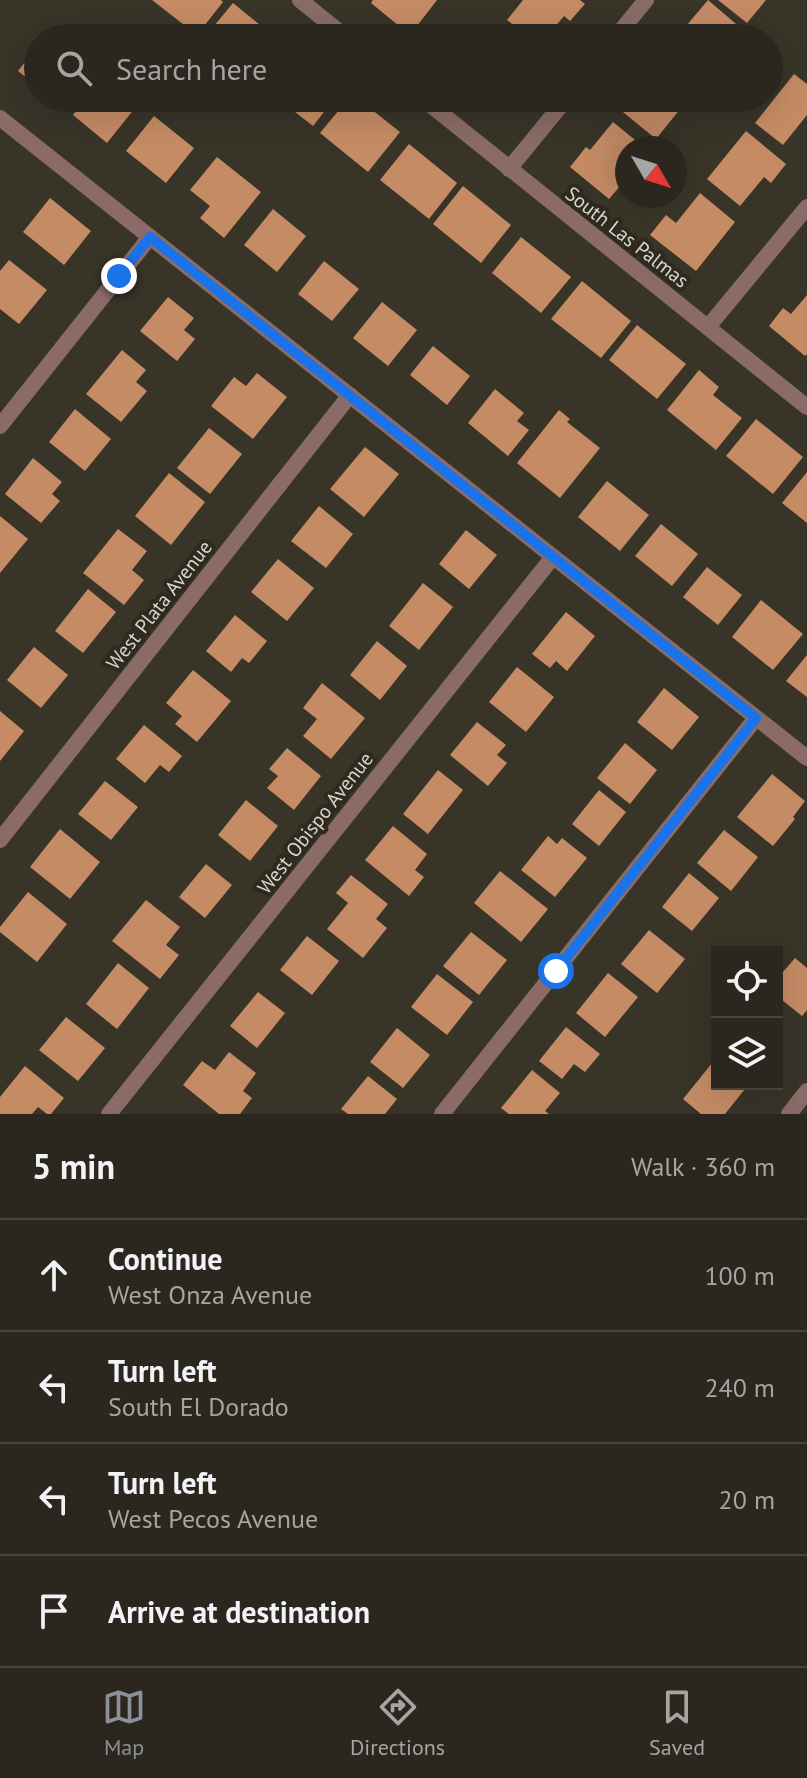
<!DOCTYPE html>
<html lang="en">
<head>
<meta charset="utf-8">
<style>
  :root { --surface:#2b271e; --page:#37332b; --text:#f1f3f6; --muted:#a6a5a4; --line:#47443c; --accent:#8c9099 }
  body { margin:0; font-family:"PT Sans",sans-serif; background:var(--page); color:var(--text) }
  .controls { position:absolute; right:24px; bottom:24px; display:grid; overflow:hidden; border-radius:0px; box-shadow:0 8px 32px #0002 }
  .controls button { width:72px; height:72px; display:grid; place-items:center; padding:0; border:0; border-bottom:2px solid var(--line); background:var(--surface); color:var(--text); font:40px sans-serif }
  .compass { position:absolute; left:615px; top:136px; width:72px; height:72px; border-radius:50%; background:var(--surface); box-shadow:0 8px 32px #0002; rotate:129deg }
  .stop { position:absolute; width:24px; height:24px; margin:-18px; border:6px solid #1a73e8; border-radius:50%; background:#fff }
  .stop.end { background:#1a73e8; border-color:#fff; box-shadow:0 2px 8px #0008 }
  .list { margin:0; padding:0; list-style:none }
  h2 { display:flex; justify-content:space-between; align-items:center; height:104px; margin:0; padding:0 32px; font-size:34px }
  h2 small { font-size:26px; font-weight:400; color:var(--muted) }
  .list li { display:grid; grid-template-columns:52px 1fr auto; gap:24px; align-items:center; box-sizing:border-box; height:112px; padding:0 32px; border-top:2px solid var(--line) }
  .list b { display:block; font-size:30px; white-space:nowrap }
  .list p { margin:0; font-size:26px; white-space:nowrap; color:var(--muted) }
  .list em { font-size:26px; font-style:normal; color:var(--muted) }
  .icon { flex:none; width:44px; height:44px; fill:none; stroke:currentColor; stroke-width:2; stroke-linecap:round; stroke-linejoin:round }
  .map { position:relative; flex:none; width:807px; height:1114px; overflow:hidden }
  .search { position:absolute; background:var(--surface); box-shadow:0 8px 32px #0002; left:24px; right:24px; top:24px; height:88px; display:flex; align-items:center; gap:20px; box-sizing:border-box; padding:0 28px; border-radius:44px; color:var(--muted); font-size:30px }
  .sheet { height:552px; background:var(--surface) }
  nav { display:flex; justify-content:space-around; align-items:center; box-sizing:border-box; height:112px; border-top:2px solid var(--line); background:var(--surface); font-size:22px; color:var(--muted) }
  nav a { display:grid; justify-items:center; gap:4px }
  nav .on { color:var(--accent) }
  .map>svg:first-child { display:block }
  .building { fill:#c48b65 }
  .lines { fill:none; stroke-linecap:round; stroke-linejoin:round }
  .street { stroke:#8a6b67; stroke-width:16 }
  .route { stroke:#1a73e8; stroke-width:10 }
  .labels { text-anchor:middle; stroke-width:8; stroke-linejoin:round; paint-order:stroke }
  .street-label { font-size:20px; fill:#d9d6cf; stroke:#2e2a1e }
</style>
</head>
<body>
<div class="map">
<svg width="807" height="1114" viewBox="0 0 807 1114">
  <rect width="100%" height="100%" fill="#393428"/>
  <g class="building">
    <path d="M152,0H221L223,2L197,35Z"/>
    <path d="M373,0H437L410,35L371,3Z"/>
    <path d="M523,0H580L585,4L570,21L564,16L546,38H530L507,20Z"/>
    <path d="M708,0L742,29L735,38H676Z"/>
    <path d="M718,0H766L747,23Z"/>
    <path d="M233,3L276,38H204Z"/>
    <path d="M500,25L515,38H489Z"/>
    <path d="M38,46V87L18,71Z"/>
    <path d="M794,74L807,84V115L783,145L755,123Z"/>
    <path d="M86,98H123L135,108L107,143L73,115Z"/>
    <path d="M277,98H335L313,126Z"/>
    <path d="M349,98H357L400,132L368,172L320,133Z"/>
    <path d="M488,98H512L503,110Z"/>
    <path d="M626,98H689L656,139L618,108Z"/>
    <path d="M154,116L194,148L166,183L126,151Z"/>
    <path d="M613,122L645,148H627V178L609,199L570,167L586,147L590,150Z"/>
    <path d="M746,131L786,164L771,183L764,177L740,206L707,179Z"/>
    <path d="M409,144L457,183L429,219L380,180Z"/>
    <path d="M217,157L261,192L224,238L200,218L210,206L190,190Z"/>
    <path d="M463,186L511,225L481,263L433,224Z"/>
    <path d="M700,193L735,222L696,271L650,235L666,215L676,223Z"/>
    <path d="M50,198L91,231L64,265L23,232Z"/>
    <path d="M273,209L306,236L277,272L244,245Z"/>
    <path d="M521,237L571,277L541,313L492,273Z"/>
    <path d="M9,260L47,290L19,324L0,309V271Z"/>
    <path d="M324,261L359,289L332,321L298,294Z"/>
    <path d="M582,281L631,321L601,358L551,319Z"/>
    <path d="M807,295V354L805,356L769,326L783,308L791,314Z"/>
    <path d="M168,297L194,318L184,330L195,339L177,361L140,331Z"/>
    <path d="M382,302L417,330L388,366L353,338Z"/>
    <path d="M637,325L686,364L657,399L609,360Z"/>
    <path d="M433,346L470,376L447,405L410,375Z"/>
    <path d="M122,350L146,370L136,382L147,391L121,422L86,394Z"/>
    <path d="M699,370L719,387L713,395L742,418L716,450L667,410Z"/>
    <path d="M257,373L287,397L253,439L211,406L234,377L246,386Z"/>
    <path d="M495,389L524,413L517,421L529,430L508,456L468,423Z"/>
    <path d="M75,409L111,439L85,471L49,442Z"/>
    <path d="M559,410L570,419L567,422L600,448L560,498L517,463Z"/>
    <path d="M756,419L803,457L773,494L726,456Z"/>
    <path d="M209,428L242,454L210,494L177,468Z"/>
    <path d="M365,447L399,474L364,517L330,489Z"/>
    <path d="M33,458L62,482L52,494L60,501L41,523L5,494Z"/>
    <path d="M807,472V523L782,503Z"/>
    <path d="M169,473L205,502L171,545L135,516Z"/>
    <path d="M607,481L649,515L620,551L578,517Z"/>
    <path d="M319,506L353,534L326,568L291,541Z"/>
    <path d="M0,516L28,539L0,573Z"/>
    <path d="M661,524L698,554L672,586L635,556Z"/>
    <path d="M118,529L147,551L132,570L144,580L124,605L83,573Z"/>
    <path d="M466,530L497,555L469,589L439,564Z"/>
    <path d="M278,559L314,588L287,621L251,592Z"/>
    <path d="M707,567L742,595L718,625L683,597Z"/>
    <path d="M423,583L453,607L419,650L389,626Z"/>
    <path d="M88,589L116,612L83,653L55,631Z"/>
    <path d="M761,600L803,634L773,670L732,637Z"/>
    <path d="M566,612L595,636L567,671L556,661L550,668L532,654Z"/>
    <path d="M235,615L267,641L249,663L242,658L231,672L206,651Z"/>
    <path d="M377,641L407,666L380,700L350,675Z"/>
    <path d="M34,647L68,675L41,708L7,680Z"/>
    <path d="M807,655V697L786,681Z"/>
    <path d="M517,667L554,697L526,732L489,702Z"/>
    <path d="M193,670L231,701L197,742L175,724L182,716L166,703Z"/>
    <path d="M322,683L365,718L331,759L303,736L317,719L303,708Z"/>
    <path d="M664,688L699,717L672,750L637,722Z"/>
    <path d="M0,711L24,731L0,761Z"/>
    <path d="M477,722L506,745L497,755L507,763L488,786L450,755Z"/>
    <path d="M144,725L182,756L169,772L160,765L145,783L116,759Z"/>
    <path d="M625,743L657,770L630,804L597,778Z"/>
    <path d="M287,748L321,776L294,810L267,788L278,776L269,769Z"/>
    <path d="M438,770L463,790L428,834L403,814Z"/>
    <path d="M772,774L805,801L793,817L795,819L773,846L737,817Z"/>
    <path d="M105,781L138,807L111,840L78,814Z"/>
    <path d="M599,790L626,812L599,846L572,824Z"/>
    <path d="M246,800L278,826L250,861L218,835Z"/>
    <path d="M393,826L427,854L415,870L424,877L409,896L365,860Z"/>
    <path d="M60,829L100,862L70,899L30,867Z"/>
    <path d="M724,830L758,857L731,891L697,863Z"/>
    <path d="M548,836L557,844L562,838L587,858L555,897L521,870Z"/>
    <path d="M206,864L232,885L205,918L179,897Z"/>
    <path d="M500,871L548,909L521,942L474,903Z"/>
    <path d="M689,873L719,898L692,931L662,907Z"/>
    <path d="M351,875L388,904L376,919L387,928L363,958L327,929L348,903L336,893Z"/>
    <path d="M28,892L67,924L37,962L0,932V927Z"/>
    <path d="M146,900L180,927L166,945L179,955L160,979L112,941Z"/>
    <path d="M649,930L685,959L657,993L621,964Z"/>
    <path d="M471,932L507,960L479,995L443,966Z"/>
    <path d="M307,936L339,961L312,995L280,970Z"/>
    <path d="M795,958L807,968V1010L802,1016L777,996V979Z"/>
    <path d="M118,963L149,988L117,1029L86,1004Z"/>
    <path d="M608,973L638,997L605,1037L576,1013Z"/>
    <path d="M437,974L473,1002L447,1035L411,1007Z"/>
    <path d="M258,992L285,1013L257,1048L230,1026Z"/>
    <path d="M66,1017L105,1048L78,1081L39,1050Z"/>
    <path d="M566,1027L600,1054L585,1072L574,1064L562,1079L539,1061Z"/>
    <path d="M397,1028L430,1055L403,1088L370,1062Z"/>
    <path d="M229,1052L256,1073L243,1091L252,1098L240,1114H219L183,1085L202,1061L215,1070Z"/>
    <path d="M717,1057V1084H749L725,1114H701L683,1099Z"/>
    <path d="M25,1066L64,1098L51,1114H47L38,1107L32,1114H0V1097Z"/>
    <path d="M532,1070L560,1093L545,1111L549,1114H509L501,1108Z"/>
    <path d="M368,1076L397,1099L385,1114H348L341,1109Z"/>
  </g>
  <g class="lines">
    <g class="street">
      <path d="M300,0L347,38"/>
      <path d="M615,38L646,0"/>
      <path d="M422,98L807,407"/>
      <path d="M0,118L807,758"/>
      <path d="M509,169L567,98"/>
      <path d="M708,327L807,207"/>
      <path d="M0,426L150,237"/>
      <path d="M0,840L350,395"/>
      <path d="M109,1114L553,557"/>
      <path d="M442,1114L756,718"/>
      <path d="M789,1114L807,1091"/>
    </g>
  </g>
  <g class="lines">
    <path class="route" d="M119,276L150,237L756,718L556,971"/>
  </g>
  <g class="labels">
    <g class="street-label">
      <text transform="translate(627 237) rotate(38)" y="7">South Las Palmas</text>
      <text transform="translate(159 605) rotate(-52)" y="7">West Plata Avenue</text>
      <text transform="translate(315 823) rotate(-52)" y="7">West Obispo Avenue</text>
    </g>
  </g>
</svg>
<div class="controls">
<button><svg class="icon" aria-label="locate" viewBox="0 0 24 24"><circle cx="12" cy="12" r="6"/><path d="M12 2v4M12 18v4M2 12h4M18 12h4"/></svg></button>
<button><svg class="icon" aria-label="layers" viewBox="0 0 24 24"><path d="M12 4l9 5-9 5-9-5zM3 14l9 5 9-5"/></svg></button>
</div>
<svg class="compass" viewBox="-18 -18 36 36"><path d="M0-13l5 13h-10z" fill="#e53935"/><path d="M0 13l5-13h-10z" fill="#a6a5a4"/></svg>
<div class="stop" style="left:556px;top:971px"></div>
<div class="stop end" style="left:119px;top:276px"></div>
<div class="search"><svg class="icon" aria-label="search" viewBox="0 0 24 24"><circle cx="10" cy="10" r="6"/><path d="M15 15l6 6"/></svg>Search here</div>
</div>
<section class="sheet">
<h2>5 min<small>Walk · 360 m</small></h2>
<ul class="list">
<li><svg class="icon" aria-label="ahead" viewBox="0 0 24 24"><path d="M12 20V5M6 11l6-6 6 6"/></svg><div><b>Continue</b><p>West Onza Avenue</p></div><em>100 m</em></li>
<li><svg class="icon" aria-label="left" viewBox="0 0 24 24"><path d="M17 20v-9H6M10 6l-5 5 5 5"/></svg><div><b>Turn left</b><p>South El Dorado</p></div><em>240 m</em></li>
<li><svg class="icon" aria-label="left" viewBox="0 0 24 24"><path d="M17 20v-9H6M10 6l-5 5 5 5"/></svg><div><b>Turn left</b><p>West Pecos Avenue</p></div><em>20 m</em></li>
<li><svg class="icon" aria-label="arrive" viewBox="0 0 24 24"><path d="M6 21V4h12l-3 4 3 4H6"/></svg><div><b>Arrive at destination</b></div></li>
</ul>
</section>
<nav>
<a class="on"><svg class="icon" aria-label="map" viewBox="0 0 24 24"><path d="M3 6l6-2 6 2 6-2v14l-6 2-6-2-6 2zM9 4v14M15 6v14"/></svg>Map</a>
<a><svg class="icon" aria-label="directions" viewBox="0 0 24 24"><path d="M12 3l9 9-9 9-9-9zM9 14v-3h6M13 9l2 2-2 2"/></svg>Directions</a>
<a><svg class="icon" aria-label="saved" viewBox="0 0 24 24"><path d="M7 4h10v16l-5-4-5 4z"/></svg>Saved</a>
</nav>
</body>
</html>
